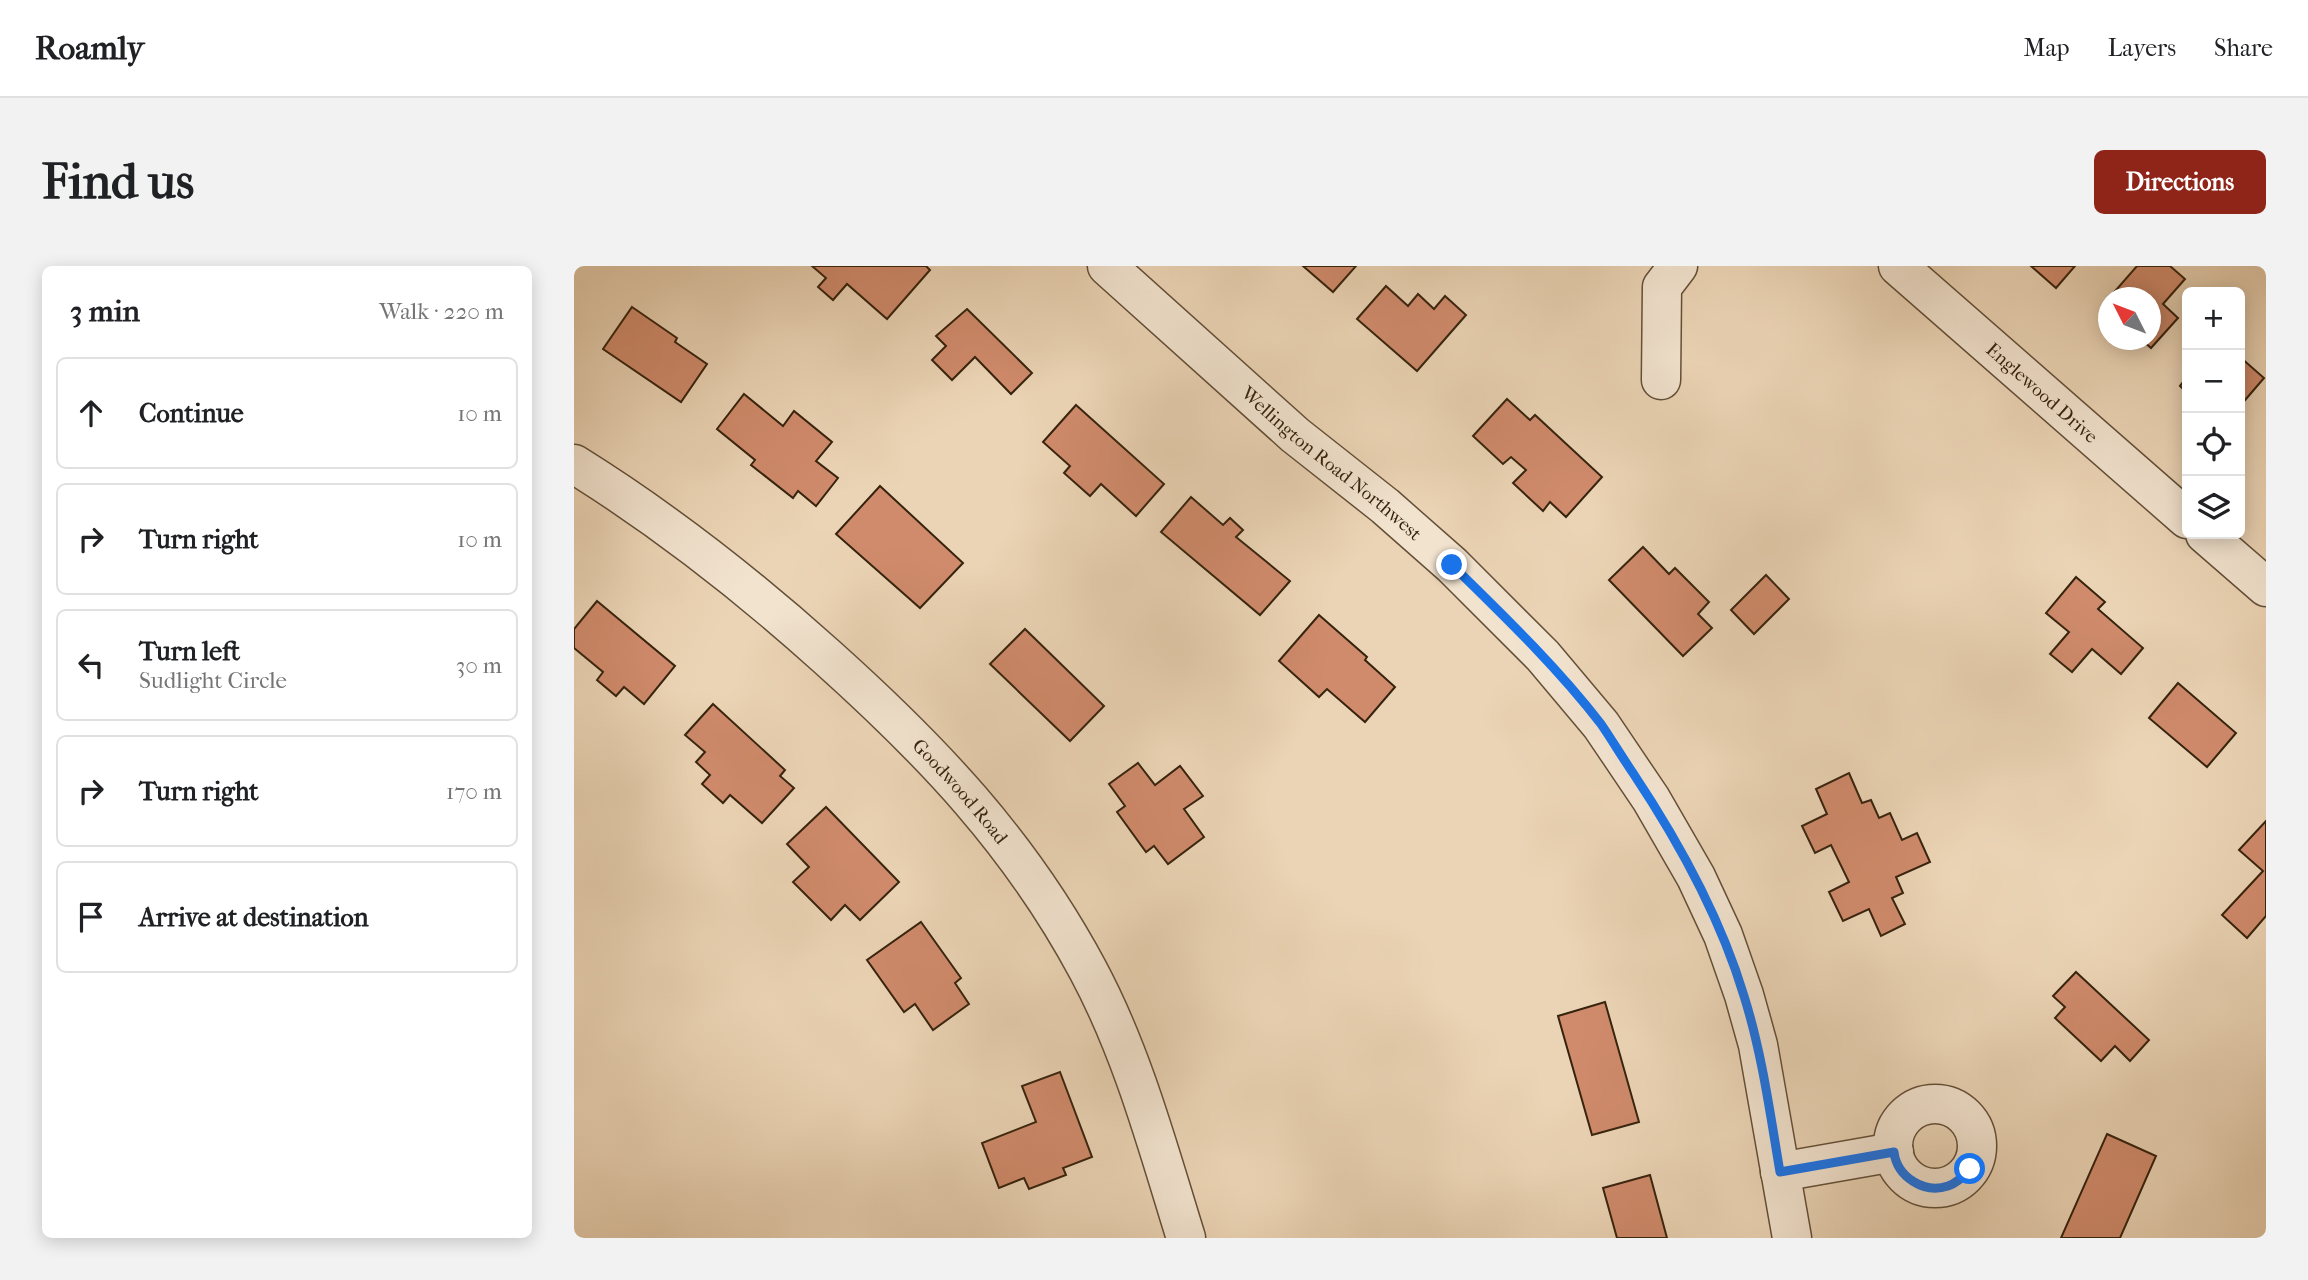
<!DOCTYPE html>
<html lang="en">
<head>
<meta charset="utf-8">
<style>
  :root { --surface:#fff; --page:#f2f2f2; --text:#202124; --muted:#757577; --line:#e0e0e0; --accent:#8f2418 }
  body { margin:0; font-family:"IM FELL French Canon",serif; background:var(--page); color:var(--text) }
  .controls { position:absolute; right:21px; top:21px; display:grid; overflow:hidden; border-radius:10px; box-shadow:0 4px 18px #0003 }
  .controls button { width:63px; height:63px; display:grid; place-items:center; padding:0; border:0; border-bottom:2px solid var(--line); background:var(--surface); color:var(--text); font:35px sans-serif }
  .compass { position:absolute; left:1524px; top:21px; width:63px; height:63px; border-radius:50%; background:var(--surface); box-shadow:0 4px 18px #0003; rotate:312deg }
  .stop { position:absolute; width:21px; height:21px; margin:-16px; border:5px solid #1a73e8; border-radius:50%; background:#fff }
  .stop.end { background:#1a73e8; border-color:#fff; box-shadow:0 2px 7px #0008 }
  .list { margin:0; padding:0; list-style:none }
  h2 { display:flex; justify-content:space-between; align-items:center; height:91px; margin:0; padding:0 28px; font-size:30px }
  h2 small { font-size:23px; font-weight:400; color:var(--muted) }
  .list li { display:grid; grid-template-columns:46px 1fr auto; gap:21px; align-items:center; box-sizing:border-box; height:112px; margin:0 14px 14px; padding:0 14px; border:2px solid var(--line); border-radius:10px }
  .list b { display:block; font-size:26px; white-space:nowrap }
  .list p { margin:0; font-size:23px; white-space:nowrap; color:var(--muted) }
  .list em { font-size:23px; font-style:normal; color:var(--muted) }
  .icon { flex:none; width:38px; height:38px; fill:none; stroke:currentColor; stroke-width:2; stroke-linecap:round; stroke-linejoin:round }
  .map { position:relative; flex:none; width:1692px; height:972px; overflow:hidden; border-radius:10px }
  header { display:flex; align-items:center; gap:42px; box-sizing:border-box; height:98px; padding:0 35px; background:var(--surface); border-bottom:2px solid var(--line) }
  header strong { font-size:33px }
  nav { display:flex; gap:38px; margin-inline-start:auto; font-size:24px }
  .intro { display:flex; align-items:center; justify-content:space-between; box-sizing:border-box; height:168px; padding:0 42px }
  h1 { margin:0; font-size:49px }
  .button { padding:18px 32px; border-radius:10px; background:var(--accent); color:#fff; font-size:24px; font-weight:700 }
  main { display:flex; gap:42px; padding:0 42px }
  aside { flex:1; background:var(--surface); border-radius:10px; box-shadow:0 4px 18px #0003 }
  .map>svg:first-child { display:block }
  .building { fill:#d08b6c; stroke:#36230e; stroke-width:2 }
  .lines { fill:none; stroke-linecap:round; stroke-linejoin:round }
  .minor-casing { stroke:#634f38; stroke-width:41 }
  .minor { stroke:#f2e3cf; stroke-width:38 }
  .route { stroke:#1a73e8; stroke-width:9 }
  .labels { text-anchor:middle; stroke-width:5; stroke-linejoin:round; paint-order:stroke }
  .street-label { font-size:19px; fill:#36230e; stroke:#f2e3cf }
</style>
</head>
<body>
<header>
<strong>Roamly</strong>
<nav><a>Map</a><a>Layers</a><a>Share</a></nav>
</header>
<div class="intro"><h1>Find us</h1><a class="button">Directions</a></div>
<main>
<aside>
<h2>3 min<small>Walk · 220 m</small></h2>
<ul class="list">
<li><svg class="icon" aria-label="ahead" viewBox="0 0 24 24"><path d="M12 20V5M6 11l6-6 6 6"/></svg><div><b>Continue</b></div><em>10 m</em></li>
<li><svg class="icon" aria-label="right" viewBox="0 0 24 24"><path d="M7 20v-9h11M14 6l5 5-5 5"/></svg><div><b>Turn right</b></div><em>10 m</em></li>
<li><svg class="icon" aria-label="left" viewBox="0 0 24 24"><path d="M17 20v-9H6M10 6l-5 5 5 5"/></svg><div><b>Turn left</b><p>Sudlight Circle</p></div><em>30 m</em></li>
<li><svg class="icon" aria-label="right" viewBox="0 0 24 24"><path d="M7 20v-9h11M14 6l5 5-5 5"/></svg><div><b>Turn right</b></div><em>170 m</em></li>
<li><svg class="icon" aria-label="arrive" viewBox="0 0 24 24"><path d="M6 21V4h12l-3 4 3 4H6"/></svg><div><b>Arrive at destination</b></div></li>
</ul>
</aside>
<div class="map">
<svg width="1692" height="972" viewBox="0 0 1692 972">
  <rect width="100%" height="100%" fill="#ebd4b5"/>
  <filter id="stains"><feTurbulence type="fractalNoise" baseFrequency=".00286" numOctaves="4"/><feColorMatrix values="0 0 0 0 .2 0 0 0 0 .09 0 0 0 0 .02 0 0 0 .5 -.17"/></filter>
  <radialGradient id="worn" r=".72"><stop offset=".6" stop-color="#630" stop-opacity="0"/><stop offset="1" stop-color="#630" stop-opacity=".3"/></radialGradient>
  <g class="building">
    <path d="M238,0H352L356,4L313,53L273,18L259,34L244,21L252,12Z"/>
    <path d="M729,0H782L759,26Z"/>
    <path d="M1457,0H1501L1482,22Z"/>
    <path d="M1563,0H1596L1611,13L1589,38L1604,52L1577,82L1568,74H1576V32H1535Z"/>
    <path d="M812,20L834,40L844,28L860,43L871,30L892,49L843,105L783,53Z"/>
    <path d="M58,41L103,72L101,76L133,98L107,136L29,83Z"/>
    <path d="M393,43L458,107L437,128L401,91L378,114L358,94L372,80L362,70Z"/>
    <path d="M1666,91L1690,112L1666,140Z"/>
    <path d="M1613,111V127L1606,120Z"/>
    <path d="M170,128L209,160L220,145L258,176L242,195L264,212L242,240L224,225L219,232L177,199L181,194L143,163Z"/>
    <path d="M933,133L956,154L961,149L1028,211L992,251L976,236L969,245L939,217L952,204L937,191L929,198L899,170Z"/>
    <path d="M502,139L590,218L562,250L527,218L516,230L490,207L496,200L469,176Z"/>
    <path d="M306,220L389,297L346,342L262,268Z"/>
    <path d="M617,231L649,259L656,252L669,264L662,271L716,315L686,349L587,266Z"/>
    <path d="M1069,281L1095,308L1101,302L1135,336L1124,348L1138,362L1109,390L1035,314Z"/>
    <path d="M1192,309L1215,333L1180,368L1157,344Z"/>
    <path d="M1502,311L1531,336L1524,343L1569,382L1547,408L1518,383L1498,406L1476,388L1495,366L1472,347Z"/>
    <path d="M23,335L101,400L70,438L50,421L42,430L23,414L29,406L0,382V363Z"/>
    <path d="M745,349L793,391L791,394L821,421L791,456L753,423L745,431L705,395Z"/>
    <path d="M451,363L530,440L496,475L416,398Z"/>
    <path d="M1604,417L1662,467L1633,501L1575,452Z"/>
    <path d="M139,438L211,504L206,510L220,522L188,557L156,529L149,537L128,518L136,509L122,496L131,486L111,469Z"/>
    <path d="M564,497L581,519L606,500L629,530L610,543L630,571L594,598L580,580L572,586L543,546L551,540L535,518Z"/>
    <path d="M1275,507L1288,537L1297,534L1305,552L1316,547L1328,574L1343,567L1356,596L1322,611L1329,627L1318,632L1331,658L1307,670L1295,643L1269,655L1255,626L1275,616L1257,579L1241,587L1228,560L1253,548L1242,523Z"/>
    <path d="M252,541L325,616L286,654L271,639L257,654L219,616L235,601L213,578Z"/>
    <path d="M1692,555V650L1673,672L1648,649L1689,605L1665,584Z"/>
    <path d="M347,656L387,712L381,717L395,738L359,764L341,738L330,746L293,694Z"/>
    <path d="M1502,706L1575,774L1556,795L1541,780L1527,795L1481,752L1491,741L1479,730Z"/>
    <path d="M1031,736L1065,856L1018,869L984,750Z"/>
    <path d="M486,806L518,891L489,902L492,909L455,923L450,912L425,922L408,877L462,856L448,820Z"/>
    <path d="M1533,868L1582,890L1546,972H1487Z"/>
    <path d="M1076,909L1093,972H1043L1029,922Z"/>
  </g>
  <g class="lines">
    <g class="minor-casing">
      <g id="minor">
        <path id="s1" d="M533,0L721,169L811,240L878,299L969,390L1027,459L1077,533L1122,611L1149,669L1170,729L1184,779L1218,972"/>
        <path id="s2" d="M1324,0L1613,253"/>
        <path d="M1087,114L1088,21L1104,0"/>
        <path id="s3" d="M0,198C90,254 173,319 252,390C358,485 446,577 514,704C559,788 584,882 612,972"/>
        <path d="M1631,268L1692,321"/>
        <circle cx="1361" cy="880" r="42"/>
        <path d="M1206,906L1320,886"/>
      </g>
    </g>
    <use href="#minor" class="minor"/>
  </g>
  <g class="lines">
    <path class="route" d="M878,299C930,350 983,401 1027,458C1038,474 1048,491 1059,507C1105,576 1146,650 1170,730C1188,787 1196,847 1206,906L1320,886C1323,911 1350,928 1374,920C1383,917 1390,910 1396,903"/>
  </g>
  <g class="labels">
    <g class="street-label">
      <text dy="7" stroke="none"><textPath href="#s2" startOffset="192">Englewood Drive</textPath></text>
      <text dy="7" stroke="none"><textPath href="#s1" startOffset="299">Wellington Road Northwest</textPath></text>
      <text dy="7" stroke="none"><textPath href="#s3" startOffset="508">Goodwood Road</textPath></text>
    </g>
  </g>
  <rect width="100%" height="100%" filter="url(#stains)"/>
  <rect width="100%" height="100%" fill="url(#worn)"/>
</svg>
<div class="controls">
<button>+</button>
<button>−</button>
<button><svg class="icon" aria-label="locate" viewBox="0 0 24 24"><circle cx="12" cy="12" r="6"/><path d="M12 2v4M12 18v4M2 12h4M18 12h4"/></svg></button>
<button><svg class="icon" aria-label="layers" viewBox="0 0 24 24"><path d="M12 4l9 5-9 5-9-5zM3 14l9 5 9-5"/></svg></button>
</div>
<svg class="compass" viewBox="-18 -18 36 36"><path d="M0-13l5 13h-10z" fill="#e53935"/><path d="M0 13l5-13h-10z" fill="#757577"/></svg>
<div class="stop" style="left:1396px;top:903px"></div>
<div class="stop end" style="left:878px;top:299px"></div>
</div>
</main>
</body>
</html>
